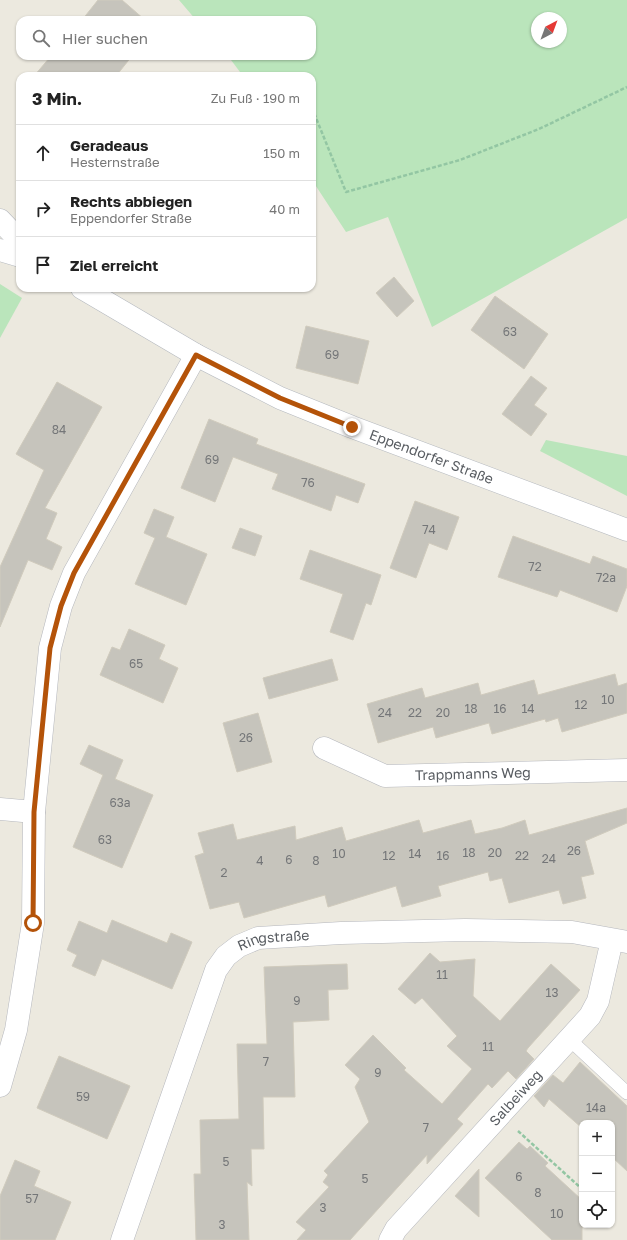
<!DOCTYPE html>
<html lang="de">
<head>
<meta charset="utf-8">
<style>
  :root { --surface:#fff; --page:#f6f6f6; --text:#222; --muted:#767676; --line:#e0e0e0 }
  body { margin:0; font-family:"Golos Text",sans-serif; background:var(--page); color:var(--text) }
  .controls { position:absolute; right:12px; bottom:12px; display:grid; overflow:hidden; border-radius:8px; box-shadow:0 1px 3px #0004 }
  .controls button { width:36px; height:36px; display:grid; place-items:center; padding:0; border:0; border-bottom:1px solid var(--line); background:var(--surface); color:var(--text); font:20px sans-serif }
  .compass { position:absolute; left:531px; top:12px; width:36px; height:36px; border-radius:50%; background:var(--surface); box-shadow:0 1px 3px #0004; rotate:41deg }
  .stop { position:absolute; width:12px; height:12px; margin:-9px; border:3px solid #b45309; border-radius:50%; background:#fff }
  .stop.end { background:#b45309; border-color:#fff; box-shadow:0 1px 4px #0008 }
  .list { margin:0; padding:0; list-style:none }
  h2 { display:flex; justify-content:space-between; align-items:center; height:52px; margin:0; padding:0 16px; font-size:17px }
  h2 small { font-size:13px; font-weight:400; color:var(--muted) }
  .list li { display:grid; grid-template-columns:26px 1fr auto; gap:12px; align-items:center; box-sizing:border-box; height:56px; padding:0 16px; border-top:1px solid var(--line) }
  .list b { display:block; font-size:15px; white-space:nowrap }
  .list p { margin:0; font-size:13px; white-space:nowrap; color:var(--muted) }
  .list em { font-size:13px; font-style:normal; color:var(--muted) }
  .icon { flex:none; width:22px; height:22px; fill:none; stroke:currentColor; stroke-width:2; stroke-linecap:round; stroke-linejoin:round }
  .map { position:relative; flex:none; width:627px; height:1240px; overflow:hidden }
  .search { position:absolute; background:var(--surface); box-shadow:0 1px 3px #0004; left:16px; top:16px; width:300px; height:44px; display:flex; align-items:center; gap:10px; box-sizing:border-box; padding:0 14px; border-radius:12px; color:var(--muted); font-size:15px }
  .panel { position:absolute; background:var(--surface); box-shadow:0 1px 3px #0004; left:16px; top:72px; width:300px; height:220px; border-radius:12px }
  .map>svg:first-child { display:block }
  .green { fill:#bae5bb; fill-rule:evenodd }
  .building { fill:#c6c4bc; stroke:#d0cbbd }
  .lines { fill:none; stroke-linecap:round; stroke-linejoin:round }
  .lane-casing { stroke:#b5b7bd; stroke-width:14 }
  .street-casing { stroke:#b5b7bd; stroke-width:23 }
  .secondary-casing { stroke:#b5b9bf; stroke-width:23 }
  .path { stroke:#93c6a3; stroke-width:2.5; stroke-dasharray:4 2; stroke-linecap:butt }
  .lane { stroke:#fff; stroke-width:13 }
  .street { stroke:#fff; stroke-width:22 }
  .secondary { stroke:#fff; stroke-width:22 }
  .route { stroke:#b45309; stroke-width:5 }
  .labels { text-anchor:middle; stroke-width:3; stroke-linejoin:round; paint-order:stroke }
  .number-label { font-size:12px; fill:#747678 }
  .street-label { font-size:14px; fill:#585c61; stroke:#fff }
</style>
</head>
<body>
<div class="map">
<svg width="627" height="1240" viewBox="0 0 627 1240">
  <rect width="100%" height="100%" fill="#ece9df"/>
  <g class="green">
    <path d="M179,0H627V218L432,327L388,217L346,232L312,180V76H243L228,56H312V20H196ZM537,18H561V42H537Z"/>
    <path d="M0,284L22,298L0,338Z"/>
    <path d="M546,440L627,456V496L540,451Z"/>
  </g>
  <g class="building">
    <path d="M98,0H122L145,20H82Z"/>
    <path d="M51,56H132L116,76H34Z"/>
    <path d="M394,277L414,301L397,317L376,293Z"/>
    <path d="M495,296L548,334L524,369L471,330Z"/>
    <path d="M306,326L369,341L358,384L296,368Z"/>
    <path d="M531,376L547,388L534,405L547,414L531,436L502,414Z"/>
    <path d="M57,382L102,407L45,508L57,513L46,539L62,547L52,570L28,560L0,627V567L44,470L16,454Z"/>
    <path d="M209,419L258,439L256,444L365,484L358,503L336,495L331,511L272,489L278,474L233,457L215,502L181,488Z"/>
    <path d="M415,501L459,517L447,550L429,543L416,578L390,568Z"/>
    <path d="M154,509L174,517L166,537L207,554L186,605L135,584L155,538L144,533Z"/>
    <path d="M240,528L262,536L255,556L232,548Z"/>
    <path d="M513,536L590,564L593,556L627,569V586L617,612L560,590L557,597L498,577Z"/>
    <path d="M310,550L381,575L371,605L366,603L353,640L330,632L343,594L300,579Z"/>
    <path d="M129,629L165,645L159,659L178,668L163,703L100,675L112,647L120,650Z"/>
    <path d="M332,659L338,680L269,699L263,678Z"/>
    <path d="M615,674L618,686L627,683V713L562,732L558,718L546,722L545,719L492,734L489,723L436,738L433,727L378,743L367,704L422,688L425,698L478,683L481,695L534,680L538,695Z"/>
    <path d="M258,713L272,762L237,772L223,723Z"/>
    <path d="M89,745L123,760L115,779L153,795L122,868L73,847L103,775L80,764Z"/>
    <path d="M627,808V823L585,841L594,874L581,877L586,898L563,904L559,890L509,903L502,878L490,881L488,872L438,886L441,896L402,907L396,886L328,907L325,895L244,918L239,902L210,909L195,856L204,853L198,833L233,824L237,840L295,826L296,840L342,827L346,841L419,820L423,833L471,820L475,834L502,828L525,820L529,835Z"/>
    <path d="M112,920L167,943L171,933L192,942L172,989L102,959L95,976L72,966L77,955L67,950L79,921L107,933Z"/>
    <path d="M430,953L440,962L475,959L473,996L500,1021L551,964L580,990L528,1048L526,1051L534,1059L516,1079L508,1071L492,1088L488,1084L457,1119L463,1124L427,1164V1155L350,1240H297L306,1230L296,1222L329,1187L323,1182L328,1175L324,1171L369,1122L355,1087L360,1079L345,1065L373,1035L406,1068L404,1070L442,1104L472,1069L447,1046L457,1036L422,998L415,1004L398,989Z"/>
    <path d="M347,964L348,989L328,990L329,1020L293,1022L295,1097H263L264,1149H251L252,1186L247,1182L249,1240H196L194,1174H201L200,1120L239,1119L237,1044H267L264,967Z"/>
    <path d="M59,1056L130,1086L107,1139L37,1108Z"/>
    <path d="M580,1062L627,1106V1171L612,1157V1123H582V1128L549,1099L544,1107L534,1096L553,1075L563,1083Z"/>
    <path d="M519,1142L527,1149L530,1146L548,1163L545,1166L582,1200V1240H552L485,1178Z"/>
    <path d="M15,1160L40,1171L34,1186L71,1202L55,1240H0V1196Z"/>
    <path d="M479,1169V1217L455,1196Z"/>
  </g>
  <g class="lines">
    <g class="lane-casing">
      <path id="lane" d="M569,1039L627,1093"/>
    </g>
    <g class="street-casing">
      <g id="street">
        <path id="s1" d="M324,748L385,776L627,770"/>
        <path d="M0,809L34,812"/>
        <path d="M0,1086L16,1030L33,923L34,812L50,648L61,606L74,573L196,355"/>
        <path id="s2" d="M122,1240L216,970L226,956L239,946L258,938L341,933L465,930L572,932L627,942"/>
        <path id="s3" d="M390,1240L396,1229L590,1016L598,1001L612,940"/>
      </g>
    </g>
    <g class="secondary-casing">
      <g id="secondary">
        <path d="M0,220L20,241"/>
        <path d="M0,250L20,256"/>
        <path id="s4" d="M82,288L196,355L280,398L352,427L627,530"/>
      </g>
    </g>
    <g class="path">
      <path d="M299,75V76"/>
      <path d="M312,108L346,192L460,160L539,129L627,87"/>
      <path d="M518,1131L582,1189"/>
    </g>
    <use href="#lane" class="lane"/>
    <use href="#street" class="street"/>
    <use href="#secondary" class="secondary"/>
  </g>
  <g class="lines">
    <path class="route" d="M33,923L34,812L50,648L61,606L74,573L196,355L280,398L352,427"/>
  </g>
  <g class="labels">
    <g class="number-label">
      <text x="510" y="336">63</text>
      <text x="332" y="359">69</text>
      <text x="59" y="434">84</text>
      <text x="212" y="464">69</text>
      <text x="308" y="487">76</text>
      <text x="429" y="534">74</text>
      <text x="535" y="571">72</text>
      <text x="606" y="582">72a</text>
      <text x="136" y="668">65</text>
      <text x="608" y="704">10</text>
      <text x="581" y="709">12</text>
      <text x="471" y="713">18</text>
      <text x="500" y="713">16</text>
      <text x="528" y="713">14</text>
      <text x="385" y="717">24</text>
      <text x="415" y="717">22</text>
      <text x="443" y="717">20</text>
      <text x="246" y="742">26</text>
      <text x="120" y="807">63a</text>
      <text x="105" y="844">63</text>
      <text x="574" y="855">26</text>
      <text x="469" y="857">18</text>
      <text x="495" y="857">20</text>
      <text x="339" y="858">10</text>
      <text x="415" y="858">14</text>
      <text x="389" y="860">12</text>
      <text x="443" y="860">16</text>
      <text x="522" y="860">22</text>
      <text x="549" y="863">24</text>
      <text x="289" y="864">6</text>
      <text x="260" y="865">4</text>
      <text x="316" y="865">8</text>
      <text x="224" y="877">2</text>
      <text x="442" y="979">11</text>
      <text x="552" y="997">13</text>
      <text x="297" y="1005">9</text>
      <text x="488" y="1051">11</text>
      <text x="266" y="1066">7</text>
      <text x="378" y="1077">9</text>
      <text x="83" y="1101">59</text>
      <text x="596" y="1112">14a</text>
      <text x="426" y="1132">7</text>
      <text x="226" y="1166">5</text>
      <text x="519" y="1181">6</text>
      <text x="365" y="1183">5</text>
      <text x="538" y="1197">8</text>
      <text x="32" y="1203">57</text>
      <text x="323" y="1212">3</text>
      <text x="557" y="1218">10</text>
      <text x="222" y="1229">3</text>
    </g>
    <g class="street-label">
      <text dy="5" stroke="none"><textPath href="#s4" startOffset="389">Eppendorfer Straße</textPath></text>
      <text dy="5" stroke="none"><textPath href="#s1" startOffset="155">Trappmanns Weg</textPath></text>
      <text dy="5" stroke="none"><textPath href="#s2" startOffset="355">Ringstraße</textPath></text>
      <text dy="5" stroke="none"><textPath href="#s3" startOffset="190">Salbeiweg</textPath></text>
    </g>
  </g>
</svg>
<div class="controls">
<button>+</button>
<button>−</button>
<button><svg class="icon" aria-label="locate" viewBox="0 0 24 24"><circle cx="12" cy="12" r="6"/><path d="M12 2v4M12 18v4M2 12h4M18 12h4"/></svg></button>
</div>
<svg class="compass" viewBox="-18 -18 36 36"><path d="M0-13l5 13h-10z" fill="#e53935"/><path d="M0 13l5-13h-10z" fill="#767676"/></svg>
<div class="stop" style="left:33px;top:923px"></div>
<div class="stop end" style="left:352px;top:427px"></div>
<div class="search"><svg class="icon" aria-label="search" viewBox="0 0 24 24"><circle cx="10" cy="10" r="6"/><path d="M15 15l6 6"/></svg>Hier suchen</div>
<section class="panel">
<h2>3 Min.<small>Zu Fuß · 190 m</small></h2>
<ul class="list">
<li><svg class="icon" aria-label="ahead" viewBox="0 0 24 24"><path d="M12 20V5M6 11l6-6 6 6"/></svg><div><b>Geradeaus</b><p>Hesternstraße</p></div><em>150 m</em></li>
<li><svg class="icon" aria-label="right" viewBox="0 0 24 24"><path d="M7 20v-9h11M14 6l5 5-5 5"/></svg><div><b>Rechts abbiegen</b><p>Eppendorfer Straße</p></div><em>40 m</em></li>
<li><svg class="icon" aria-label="arrive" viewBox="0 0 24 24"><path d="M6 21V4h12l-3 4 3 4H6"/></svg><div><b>Ziel erreicht</b></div></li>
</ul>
</section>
</div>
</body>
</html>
